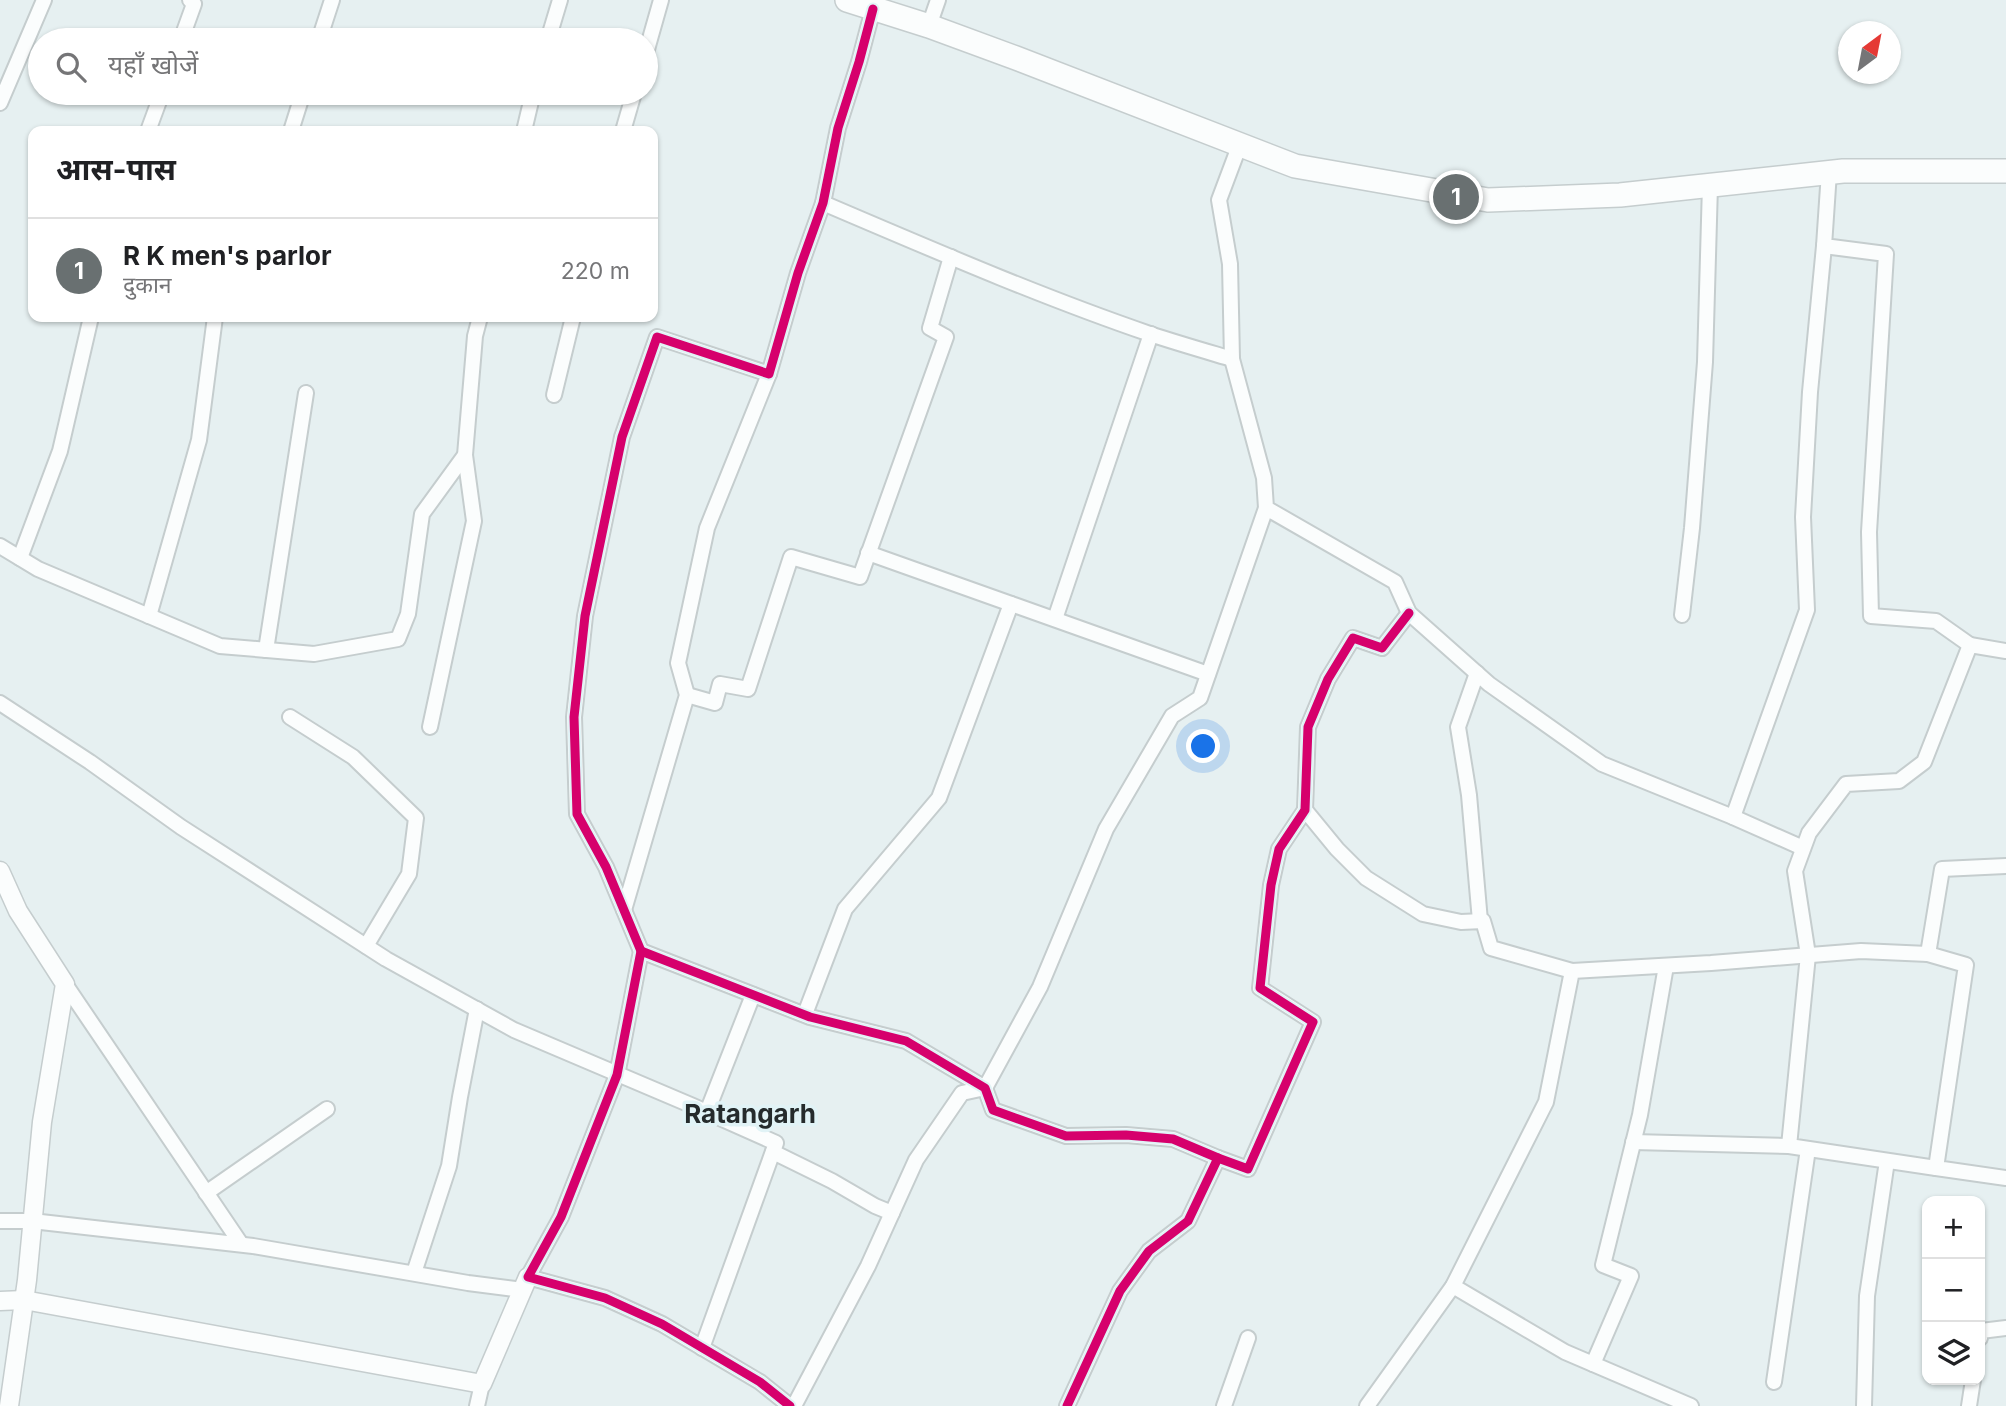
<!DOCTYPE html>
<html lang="hi">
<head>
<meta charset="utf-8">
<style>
  :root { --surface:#fff; --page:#f2f2f2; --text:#202124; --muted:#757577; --line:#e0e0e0; --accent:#697071 }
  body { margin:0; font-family:Inter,"Noto Sans Devanagari",sans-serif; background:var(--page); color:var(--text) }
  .controls { position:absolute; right:21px; bottom:21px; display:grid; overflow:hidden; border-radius:14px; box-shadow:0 2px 5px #0004 }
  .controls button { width:63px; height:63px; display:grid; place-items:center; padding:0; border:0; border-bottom:2px solid var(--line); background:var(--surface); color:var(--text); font:35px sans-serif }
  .compass { position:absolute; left:1838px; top:21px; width:63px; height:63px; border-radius:50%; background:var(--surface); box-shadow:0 2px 5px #0004; rotate:32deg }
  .you { position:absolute; left:1204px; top:747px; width:24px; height:24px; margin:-18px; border:5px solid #fff; border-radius:50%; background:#1a73e8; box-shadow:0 0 0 10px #1a73e833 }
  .badge { display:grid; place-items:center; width:46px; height:46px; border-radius:50%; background:var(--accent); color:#fff; font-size:23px; font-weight:700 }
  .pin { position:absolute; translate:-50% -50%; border:4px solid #fff; box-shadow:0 2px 7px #0006 }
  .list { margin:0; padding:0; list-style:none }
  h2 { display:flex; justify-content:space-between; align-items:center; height:91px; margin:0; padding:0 28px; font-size:30px }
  h2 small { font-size:23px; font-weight:400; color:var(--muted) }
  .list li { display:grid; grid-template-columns:46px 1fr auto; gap:21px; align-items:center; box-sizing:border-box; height:105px; padding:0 28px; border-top:2px solid var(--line) }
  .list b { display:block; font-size:26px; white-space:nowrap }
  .list p { margin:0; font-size:23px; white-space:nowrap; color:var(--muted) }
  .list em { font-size:23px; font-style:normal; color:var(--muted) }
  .icon { flex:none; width:38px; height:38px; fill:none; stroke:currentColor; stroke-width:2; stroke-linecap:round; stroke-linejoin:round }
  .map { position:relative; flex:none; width:2006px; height:1406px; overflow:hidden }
  .search { position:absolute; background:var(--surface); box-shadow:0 2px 5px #0004; left:28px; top:28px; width:630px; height:77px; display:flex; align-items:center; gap:18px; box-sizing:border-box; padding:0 24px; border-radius:38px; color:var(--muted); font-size:26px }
  .panel { position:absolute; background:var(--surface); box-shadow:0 2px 5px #0004; left:28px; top:126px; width:630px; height:196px; border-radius:14px }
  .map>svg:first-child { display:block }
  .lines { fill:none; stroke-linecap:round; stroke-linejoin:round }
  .minor-casing { stroke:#c5cdce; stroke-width:18 }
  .tertiary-casing { stroke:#c5cdce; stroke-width:21 }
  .primary-casing { stroke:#c5cdce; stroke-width:26 }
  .minor { stroke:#fbfdfd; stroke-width:14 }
  .tertiary { stroke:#fbfdfd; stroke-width:18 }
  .primary { stroke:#fbfdfd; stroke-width:23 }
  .cycleway-casing { stroke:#e1f3f6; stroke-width:13 }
  .cycleway { stroke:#d6006c; stroke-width:9 }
  .labels { text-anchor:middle; stroke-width:7; stroke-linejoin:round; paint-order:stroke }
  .district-label { font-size:26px; font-weight:bold; fill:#252b2c; stroke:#e1f3f6 }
</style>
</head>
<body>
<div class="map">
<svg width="2006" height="1406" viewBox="0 0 2006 1406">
  <rect width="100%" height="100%" fill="#e6f0f1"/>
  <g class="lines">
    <g class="minor-casing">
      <g id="minor">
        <path d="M929,26L938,0"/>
        <path d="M181,40L194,4L190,0"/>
        <path d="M319,40L332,0"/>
        <path d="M548,40L560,0"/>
        <path d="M646,53L661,0"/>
        <path d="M0,103L44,0"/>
        <path d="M148,131L162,93"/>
        <path d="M291,131L303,93"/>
        <path d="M524,131L533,93"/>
        <path d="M623,131L634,93"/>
        <path d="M1240,144L1219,200L1230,264L1232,359L1264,478L1266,508L1395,582L1409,613L1489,684L1602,764L1733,817"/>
        <path d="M1829,172L1824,246L1886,254L1869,532L1871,616L1936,621L1970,645"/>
        <path d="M823,203C931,249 1039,296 1150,334C1177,343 1205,351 1232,359"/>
        <path d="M554,395L573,317"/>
        <path d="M0,546L38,569L220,646L314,654L398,639L408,614L422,514L465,455L475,336L480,317"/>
        <path d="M868,553L1208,674"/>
        <path d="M20,558L60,451L91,317"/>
        <path d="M1682,615L1692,528L1705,362L1710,185"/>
        <path d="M149,616L199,440L215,317"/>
        <path d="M1055,619L1151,334"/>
        <path d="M266,650L306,393"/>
        <path d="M1477,673L1458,727L1469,795L1480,921"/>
        <path d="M687,695L715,703L720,684L748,689L791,557L860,577L946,337L930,328L951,257"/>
        <path d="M0,703L90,762L181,827L386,959L514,1030L693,1106L776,1143L702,1348"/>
        <path d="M290,717L353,757L416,818L409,874L366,946"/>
        <path d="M430,727L474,521L465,455"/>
        <path d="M1305,810L1337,849L1366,878L1423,914L1461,922L1483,921L1491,948L1572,971"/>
        <path d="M1803,848L1733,817L1807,610L1803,517L1810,392L1824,246"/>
        <path d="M624,910L687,695L678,663L707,528L769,374"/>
        <path d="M641,951L606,867L577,814L574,717L585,616L622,437L657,337L769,374L798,273L823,203L838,128L859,62L873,9"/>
        <path d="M1928,954L1966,965L1936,1168L2006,1178"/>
        <path d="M65,984L241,1244"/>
        <path d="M805,1014L845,909L939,798L1011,604"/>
        <path d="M707,1112L753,995"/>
        <path d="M1633,1142L1789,1146"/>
        <path d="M773,1152L832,1181L875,1206L892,1213"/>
        <path d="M1936,1168L1789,1146L1808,955L1795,871L1809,833L1846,784L1899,781L1924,762L1970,645L2006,651"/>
        <path d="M206,1193L327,1109"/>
        <path d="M0,1221H32L253,1246L468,1283L523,1290"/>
        <path d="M414,1273L449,1166L460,1097L477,1009"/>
        <path d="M1453,1286L1565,1352L1691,1406"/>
        <path d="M1980,1338L1981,1331L2006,1328"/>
        <path d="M1593,1364L1631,1276L1603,1265L1640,1115L1666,966"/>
        <path d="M1774,1382L1808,1149"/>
        <path d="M477,1406L482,1384"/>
        <path d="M790,1406L760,1382L662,1324L605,1298L528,1277L561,1217L617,1075L641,951L810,1017L906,1041L985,1088L993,1110L1066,1136L1126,1135L1173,1139L1218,1158"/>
        <path d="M794,1406L868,1266L916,1160L962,1093L985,1088L1040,987L1106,829L1172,716L1200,698L1266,508"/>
        <path d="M1067,1406L1120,1291L1149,1251L1188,1221L1218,1158L1248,1169L1313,1022L1260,988L1271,885L1279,849L1305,810L1308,727L1328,679L1353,638L1382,648L1409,613"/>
        <path d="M1224,1406L1248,1338"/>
        <path d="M1367,1406L1453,1286L1546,1102L1572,971L1711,963L1861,951L1928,954L1942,869L2006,866"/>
        <path d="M1864,1406L1867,1296L1887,1161"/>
        <path d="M1969,1406L1973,1380"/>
      </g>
    </g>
    <g class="tertiary-casing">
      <g id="tertiary">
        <path d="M0,871L18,911L65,984L42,1122L27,1280L9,1406"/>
        <path d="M0,1301L24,1300L482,1384L528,1277"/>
      </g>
    </g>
    <g class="primary-casing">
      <path id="primary" d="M847,0L929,26L1016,58L1295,166L1488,200L1620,195L1843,171H2006"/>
    </g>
    <use href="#minor" class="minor"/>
    <use href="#tertiary" class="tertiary"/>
    <use href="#primary" class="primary"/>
    <g class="cycleway-casing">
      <g id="cycleway">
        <path d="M641,951L606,867L577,814L574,717L585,616L622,437L657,337L769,374L798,273L823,203L838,128L859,62L873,9"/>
        <path d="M790,1406L760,1382L662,1324L605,1298L528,1277L561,1217L617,1075L641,951L810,1017L906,1041L985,1088L993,1110L1066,1136L1126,1135L1173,1139L1218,1158"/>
        <path d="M1067,1406L1120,1291L1149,1251L1188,1221L1218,1158L1248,1169L1313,1022L1260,988L1271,885L1279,849L1305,810L1308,727L1328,679L1353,638L1382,648L1409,613"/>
      </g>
    </g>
    <use href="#cycleway" class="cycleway"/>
  </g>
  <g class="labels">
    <g class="district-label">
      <text x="750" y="1123">Ratangarh</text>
    </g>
  </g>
</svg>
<div class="controls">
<button>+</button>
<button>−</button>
<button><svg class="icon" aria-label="layers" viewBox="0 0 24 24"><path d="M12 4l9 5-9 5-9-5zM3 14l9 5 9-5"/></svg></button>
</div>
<svg class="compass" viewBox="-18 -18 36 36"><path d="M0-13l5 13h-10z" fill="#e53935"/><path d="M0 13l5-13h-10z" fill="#757577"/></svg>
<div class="you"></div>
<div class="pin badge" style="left:1456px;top:197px">1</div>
<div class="search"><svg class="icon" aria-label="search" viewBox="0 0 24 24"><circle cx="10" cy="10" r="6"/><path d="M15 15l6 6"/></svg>यहाँ खोजें</div>
<section class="panel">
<h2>आस-पास<small></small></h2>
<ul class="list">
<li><span class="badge">1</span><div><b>R K men's parlor</b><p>दुकान</p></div><em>220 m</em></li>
</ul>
</section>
</div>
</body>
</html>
